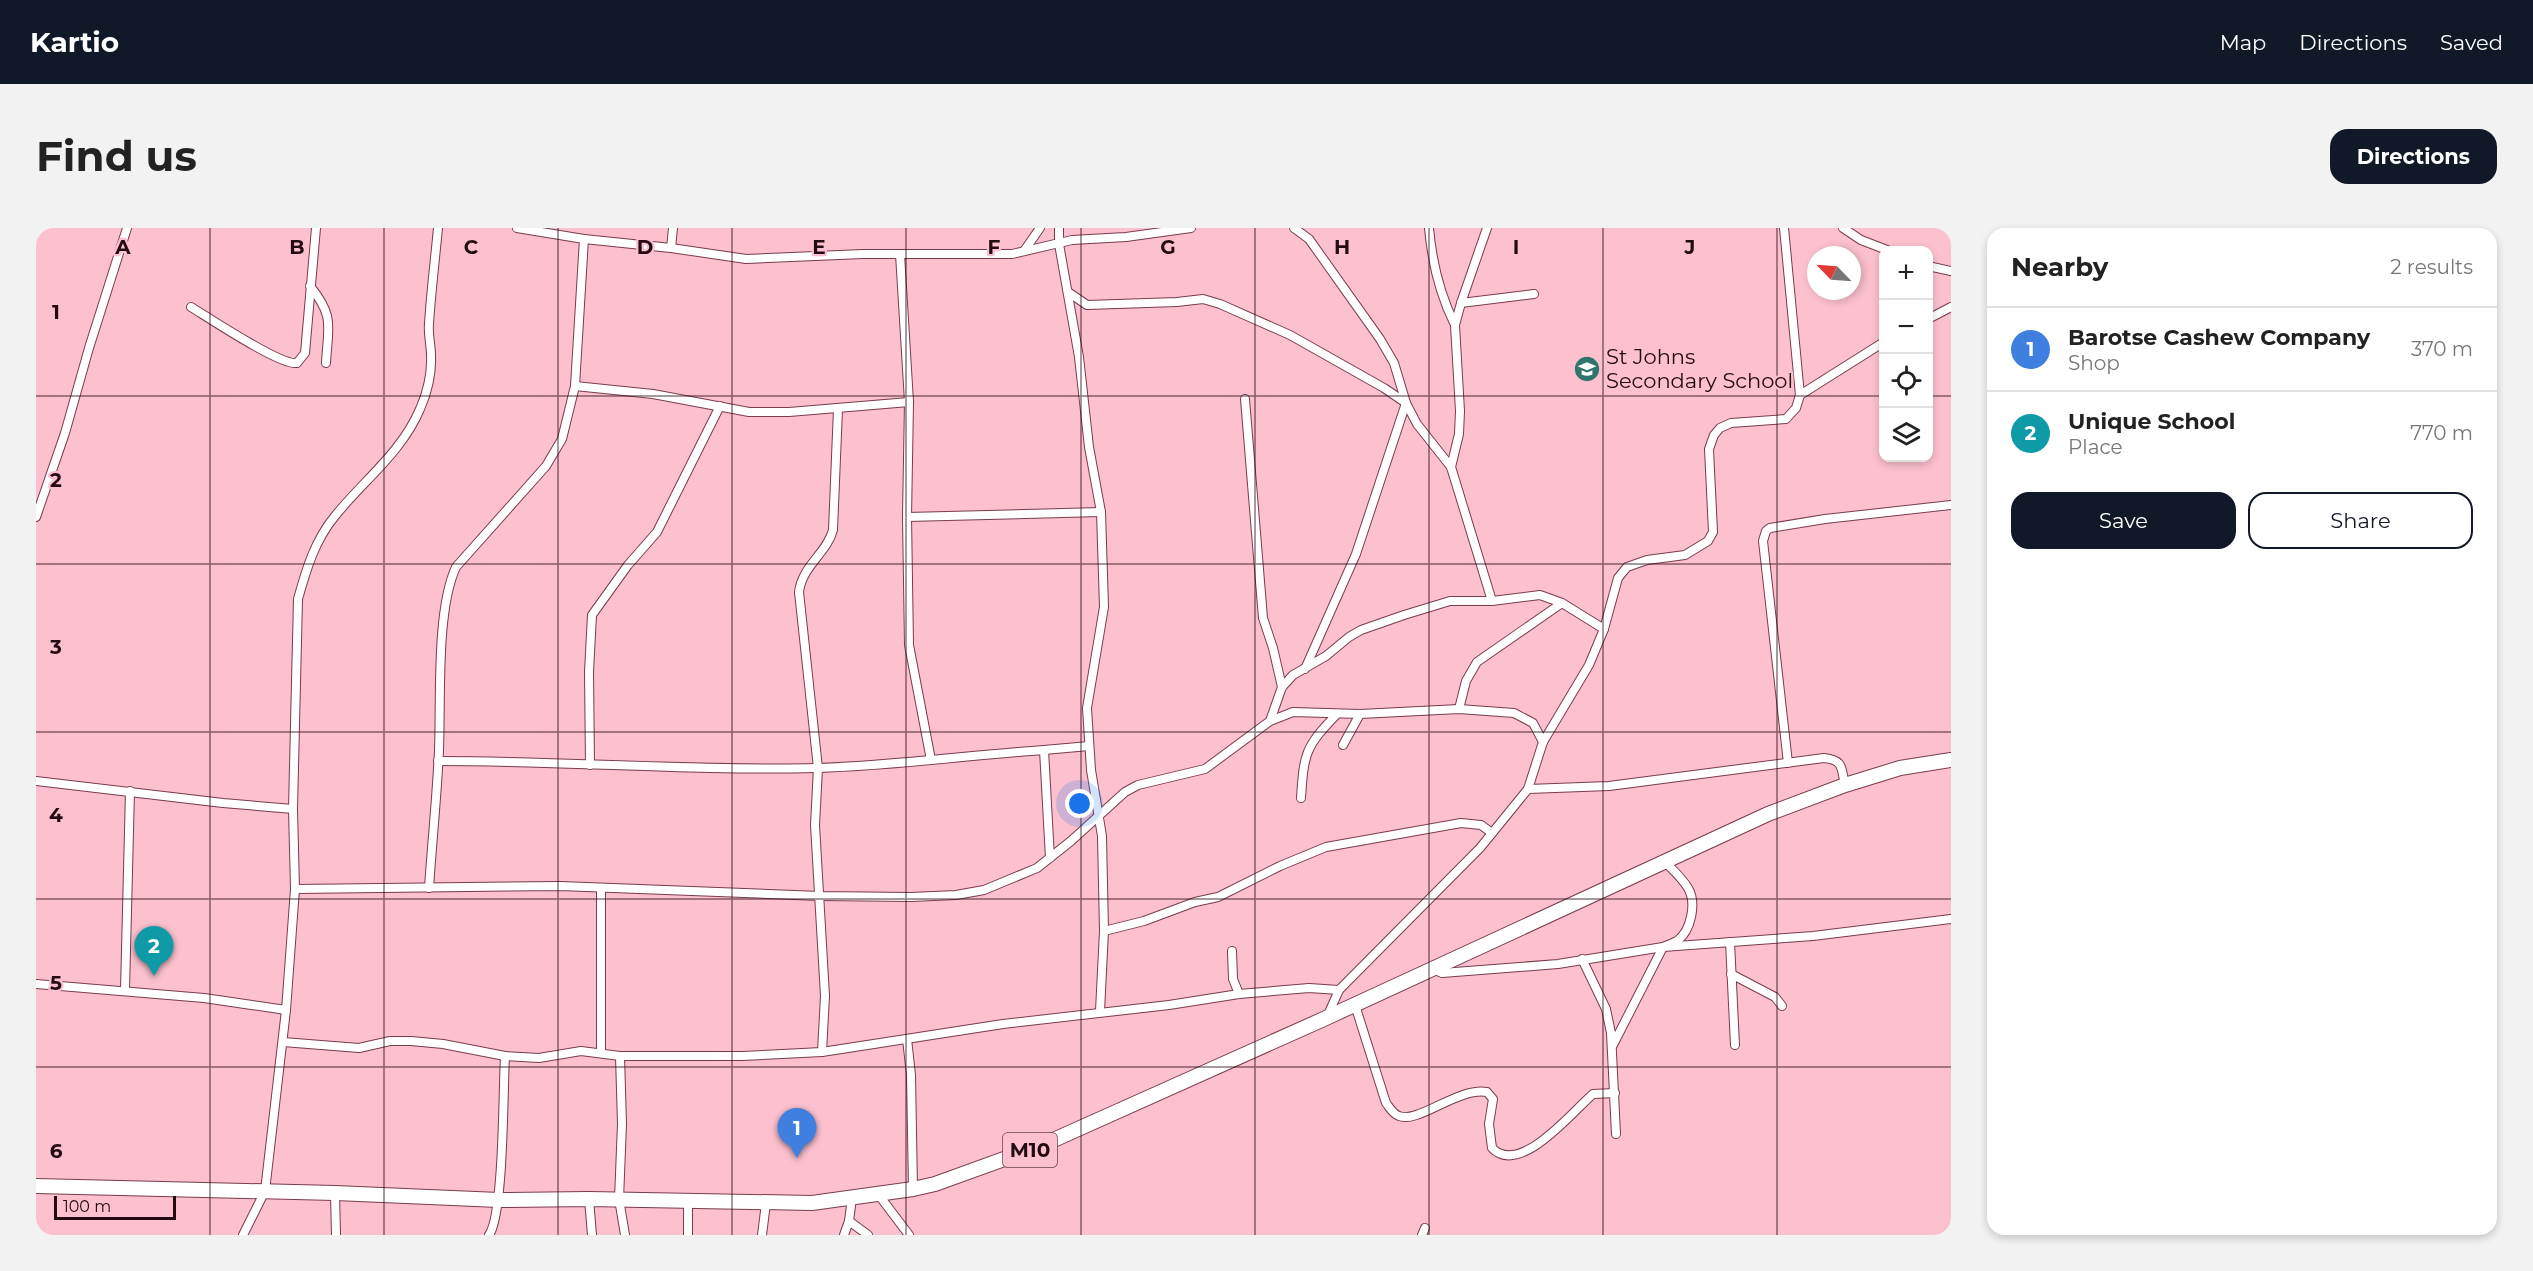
<!DOCTYPE html>
<html lang="en">
<head>
<meta charset="utf-8">
<style>
  :root { --surface:#fff; --page:#f2f2f2; --text:#222; --muted:#767676; --line:#e0e0e0; --accent:#111827 }
  body { margin:0; font-family:Montserrat,sans-serif; background:var(--page); color:var(--text) }
  .controls { position:absolute; right:18px; top:18px; display:grid; overflow:hidden; border-radius:12px; box-shadow:0 3px 9px #0003 }
  .controls button { width:54px; height:54px; display:grid; place-items:center; padding:0; border:0; border-bottom:2px solid var(--line); background:var(--surface); color:var(--text); font:30px sans-serif }
  .compass { position:absolute; left:1771px; top:18px; width:54px; height:54px; border-radius:50%; background:var(--surface); box-shadow:0 3px 9px #0003; rotate:295deg }
  .scale { position:absolute; left:18px; bottom:15px; width:122px; box-sizing:border-box; padding-left:6px; border:3px solid #240a12; border-top:0; font-size:16px; line-height:21px; white-space:nowrap; color:#240a12; -webkit-text-stroke:4px #fcc0ce; paint-order:stroke }
  .you { position:absolute; left:1044px; top:576px; width:21px; height:21px; margin:-15px; border:4px solid #fff; border-radius:50%; background:#1a73e8; box-shadow:0 0 0 9px #1a73e833 }
  .badge { display:grid; place-items:center; width:39px; height:39px; border-radius:50%; background:var(--accent); color:#fff; font-size:20px; font-weight:700 }
  .pin { position:absolute; translate:-50% -50px; filter:drop-shadow(0 2px 3px #0008) }
  .pin::after { content:''; position:absolute; top:32px; width:21px; height:18px; background:inherit; clip-path:polygon(0 0,100% 0,50% 100%) }
  .list { margin:0; padding:0; list-style:none }
  h2 { display:flex; justify-content:space-between; align-items:center; height:78px; margin:0; padding:0 24px; font-size:26px }
  h2 small { font-size:20px; font-weight:400; color:var(--muted) }
  .list li { display:grid; grid-template-columns:39px 1fr auto; gap:18px; align-items:center; box-sizing:border-box; height:84px; padding:0 24px; border-top:2px solid var(--line) }
  .list b { display:block; font-size:22px; white-space:nowrap }
  .list p { margin:0; font-size:20px; white-space:nowrap; color:var(--muted) }
  .list em { font-size:20px; font-style:normal; color:var(--muted) }
  .actions { display:flex; gap:12px; padding:18px 24px }
  .actions a { flex:1; padding:14px 0; border:2px solid var(--accent); border-radius:18px; text-align:center; font-size:21px; color:var(--accent) }
  .actions .main { background:var(--accent); color:#fff }
  .icon { flex:none; width:33px; height:33px; fill:none; stroke:currentColor; stroke-width:2; stroke-linecap:round; stroke-linejoin:round }
  .map { position:relative; flex:none; width:1915px; height:1007px; overflow:hidden; border-radius:18px }
  header { display:flex; align-items:center; gap:36px; box-sizing:border-box; height:84px; padding:0 30px; background:var(--accent); color:#fff }
  header strong { font-size:28px }
  nav { display:flex; gap:33px; margin-inline-start:auto; font-size:21px }
  .intro { display:flex; align-items:center; justify-content:space-between; box-sizing:border-box; height:144px; padding:0 36px }
  h1 { margin:0; font-size:42px }
  .button { padding:15px 27px; border-radius:18px; background:var(--accent); color:#fff; font-size:21px; font-weight:700 }
  main { display:flex; gap:36px; padding:0 36px }
  aside { flex:1; background:var(--surface); border-radius:18px; box-shadow:0 3px 9px #0003 }
  .map>svg:first-child { display:block }
  .lines { fill:none; stroke-linecap:round; stroke-linejoin:round }
  .minor-casing { stroke:#7a3b4d; stroke-width:10 }
  .primary-casing { stroke:#7a3b4d; stroke-width:16 }
  .minor { stroke:#fff; stroke-width:8 }
  .primary { stroke:#fff; stroke-width:14 }
  .grid { fill:none; stroke:#240a12; stroke-width:1.5; stroke-opacity:0.55 }
  .labels { text-anchor:middle; stroke-width:4.5; stroke-linejoin:round; paint-order:stroke }
  .shield { fill:#fcc0ce; stroke:#65414a; stroke-width:1.5 }
  .shield-label { font-size:20px; font-weight:bold; fill:#240a12 }
  .poi-label { font-size:21px; fill:#240a12; stroke:#fcc0ce; text-anchor:start }
  .grid-label { font-size:20px; text-anchor:middle; font-weight:bold; fill:#240a12; stroke:#fcc0ce; stroke-width:4.5; stroke-linejoin:round; paint-order:stroke }
</style>
</head>
<body>
<header>
<strong>Kartio</strong>
<nav><a>Map</a><a>Directions</a><a>Saved</a></nav>
</header>
<div class="intro"><h1>Find us</h1><a class="button">Directions</a></div>
<main>
<div class="map">
<svg width="1915" height="1007" viewBox="0 0 1915 1007">
  <rect width="100%" height="100%" fill="#fcc0ce"/>
  <g class="lines">
    <g class="minor-casing">
      <g id="minor">
        <path d="M481,0L548,11L635,20L710,31L827,26H976L1036,12L1090,9L1155,0"/>
        <path d="M1023,0V16L1043,129L1053,219L1065,284L1068,379L1051,480L1055,542L1066,608L1068,703L1064,783"/>
        <path d="M1258,0L1273,11L1344,111L1358,135L1370,175L1320,326L1269,441"/>
        <path d="M1393,0C1396,34 1404,67 1419,97"/>
        <path d="M1807,0L1825,12L1851,22"/>
        <path d="M635,20L637,0"/>
        <path d="M988,23L1004,0"/>
        <path d="M864,26L873,174L871,289L873,417L895,532"/>
        <path d="M1892,38L1915,43"/>
        <path d="M274,58C299,89 292,98 290,135"/>
        <path d="M1032,64L1051,77L1141,74L1167,71L1184,76L1254,107L1348,160L1370,175L1381,196L1415,239L1456,373"/>
        <path d="M1425,75L1498,66"/>
        <path d="M155,79C173,90 245,138 261,135L269,125L280,0"/>
        <path d="M1892,91L1915,79"/>
        <path d="M539,158L617,166L713,184H753L873,174"/>
        <path d="M1764,167L1848,114"/>
        <path d="M1209,171L1227,390L1237,420L1246,459"/>
        <path d="M1415,239L1423,206L1424,183L1419,97L1425,75L1451,0"/>
        <path d="M0,289L29,205L53,120L91,0"/>
        <path d="M871,289L1065,284"/>
        <path d="M1423,481L1430,453L1441,434L1526,375"/>
        <path d="M1234,493L1246,459L1257,447L1290,428L1313,409L1325,402L1368,387L1414,373H1456L1504,367L1526,375L1568,401"/>
        <path d="M1307,517L1324,486"/>
        <path d="M1008,522L1053,518"/>
        <path d="M402,533C529,533 655,543 781,540C857,538 933,527 1008,522L1014,630"/>
        <path d="M1752,535L1727,313L1730,303L1734,300L1789,291L1915,277"/>
        <path d="M554,537L553,444L556,387L592,337L621,304L684,178"/>
        <path d="M0,553L187,575L257,581"/>
        <path d="M1492,561L1573,558L1788,530C1808,532 1805,540 1809,557"/>
        <path d="M1265,570C1268,525 1269,519 1301,486"/>
        <path d="M393,660C396,614 401,568 403,522C405,471 400,382 420,339L510,238L526,211L539,158L548,11"/>
        <path d="M565,660V825"/>
        <path d="M259,661L524,658L784,668L875,669L920,667L948,662L1001,640L1035,613L1089,564L1102,557L1169,541L1234,493L1257,484L1324,486L1423,481L1478,485L1497,495L1507,514"/>
        <path d="M1068,703L1108,693L1159,674L1182,669L1244,638L1290,619L1425,595L1445,597L1456,605"/>
        <path d="M1694,714L1699,817"/>
        <path d="M1196,723L1197,751L1203,766"/>
        <path d="M1546,731L1570,781L1575,805L1580,906"/>
        <path d="M1397,741L1406,745L1522,736L1627,719L1777,708L1915,691"/>
        <path d="M1695,746L1739,769L1746,778"/>
        <path d="M0,756L168,770L250,782"/>
        <path d="M89,762L94,563"/>
        <path d="M1319,777L1350,875C1354,880 1357,886 1363,888C1382,896 1422,859 1451,864L1457,871L1453,896L1456,920C1484,949 1536,884 1557,866L1579,865"/>
        <path d="M1291,789L1303,762L1444,620L1492,561L1507,514L1553,437L1568,401L1582,350L1591,339L1611,332L1649,327L1672,313L1677,304L1673,221L1678,207L1684,200L1695,195L1750,191L1760,180L1764,167L1748,0"/>
        <path d="M871,811L875,847L877,961"/>
        <path d="M247,814L323,820L354,813H375L407,816L469,828L503,830L545,823L584,828H706L786,824L967,796L1133,777L1203,766L1273,760L1303,762"/>
        <path d="M1577,817L1627,719C1632,717 1637,715 1641,713C1655,703 1661,675 1652,660C1646,650 1637,642 1629,634"/>
        <path d="M786,824L789,768L779,597L782,540L763,364C766,338 791,325 797,302L802,181"/>
        <path d="M584,828L586,896L583,971L589,1007"/>
        <path d="M299,965L300,1007"/>
        <path d="M842,966L873,1007"/>
        <path d="M553,971L556,1007"/>
        <path d="M813,993L832,1007"/>
        <path d="M207,1007L229,963L250,782L259,661L257,581L262,371C270,342 279,312 299,288C327,253 366,224 384,181C391,166 396,145 395,128C395,117 392,106 393,96C395,64 399,32 402,0"/>
        <path d="M453,1007C468,986 467,861 469,828"/>
        <path d="M652,1007V973"/>
        <path d="M726,1007L730,975"/>
        <path d="M808,1007L813,993L816,970"/>
        <path d="M1386,1007L1389,1000"/>
      </g>
    </g>
    <g class="primary-casing">
      <path id="primary" d="M0,958L299,965L463,972L553,971L776,975L877,961L899,956L1004,918L1290,790L1732,586L1809,557L1864,540L1915,532"/>
    </g>
    <use href="#minor" class="minor"/>
    <use href="#primary" class="primary"/>
  </g>
  <path class="grid" d="M174,0V1007M348,0V1007M522,0V1007M696,0V1007M870,0V1007M1045,0V1007M1219,0V1007M1393,0V1007M1567,0V1007M1741,0V1007M0,168H1848M1892,168H1915M0,336H1915M0,504H1915M0,671H1915M0,839H1915"/>
  <defs>
    <g id="school-disc" transform="scale(1.35)"><circle r="9.5" fill="#2e756b" stroke="#fcc0ce"/><path d="M0-5L7-2L0 1L-7-2ZM-4 1L0 2.5L4 1V4Q0 6-4 4Z" fill="#fff"/></g>
  </defs>
  <g fill-rule="evenodd">
    <use href="#school-disc" x="1551" y="141"/>
  </g>
  <g class="labels">
    <rect class="shield" x="967" y="905" width="54" height="34" rx="4.5"/>
    <g class="shield-label">
      <text x="994" y="929">M10</text>
    </g>
    <g class="poi-label">
      <text x="1570" y="136">St Johns<tspan x="1570" dy="24">Secondary School</tspan></text>
    </g>
  </g>
  <g class="grid-label">
    <text x="87" y="26">A</text>
    <text x="261" y="26">B</text>
    <text x="435" y="26">C</text>
    <text x="609" y="26">D</text>
    <text x="783" y="26">E</text>
    <text x="958" y="26">F</text>
    <text x="1132" y="26">G</text>
    <text x="1306" y="26">H</text>
    <text x="1480" y="26">I</text>
    <text x="1654" y="26">J</text>
    <text x="20" y="91">1</text>
    <text x="20" y="259">2</text>
    <text x="20" y="426">3</text>
    <text x="20" y="594">4</text>
    <text x="20" y="762">5</text>
    <text x="20" y="930">6</text>
  </g>
</svg>
<div class="controls">
<button>+</button>
<button>−</button>
<button><svg class="icon" aria-label="locate" viewBox="0 0 24 24"><circle cx="12" cy="12" r="6"/><path d="M12 2v4M12 18v4M2 12h4M18 12h4"/></svg></button>
<button><svg class="icon" aria-label="layers" viewBox="0 0 24 24"><path d="M12 4l9 5-9 5-9-5zM3 14l9 5 9-5"/></svg></button>
</div>
<svg class="compass" viewBox="-18 -18 36 36"><path d="M0-13l5 13h-10z" fill="#e53935"/><path d="M0 13l5-13h-10z" fill="#767676"/></svg>
<div class="scale">100 m</div>
<div class="you"></div>
<div class="pin badge" style="left:761px;top:930px;background:#3f7fe0">1</div>
<div class="pin badge" style="left:118px;top:748px;background:#0f9aa8">2</div>
</div>
<aside>
<h2>Nearby<small>2 results</small></h2>
<ul class="list">
<li><span class="badge" style="background:#3f7fe0">1</span><div><b>Barotse Cashew Company</b><p>Shop</p></div><em>370 m</em></li>
<li><span class="badge" style="background:#0f9aa8">2</span><div><b>Unique School</b><p>Place</p></div><em>770 m</em></li>
</ul>
<div class="actions"><a class="main">Save</a><a>Share</a></div>
</aside>
</main>
</body>
</html>
